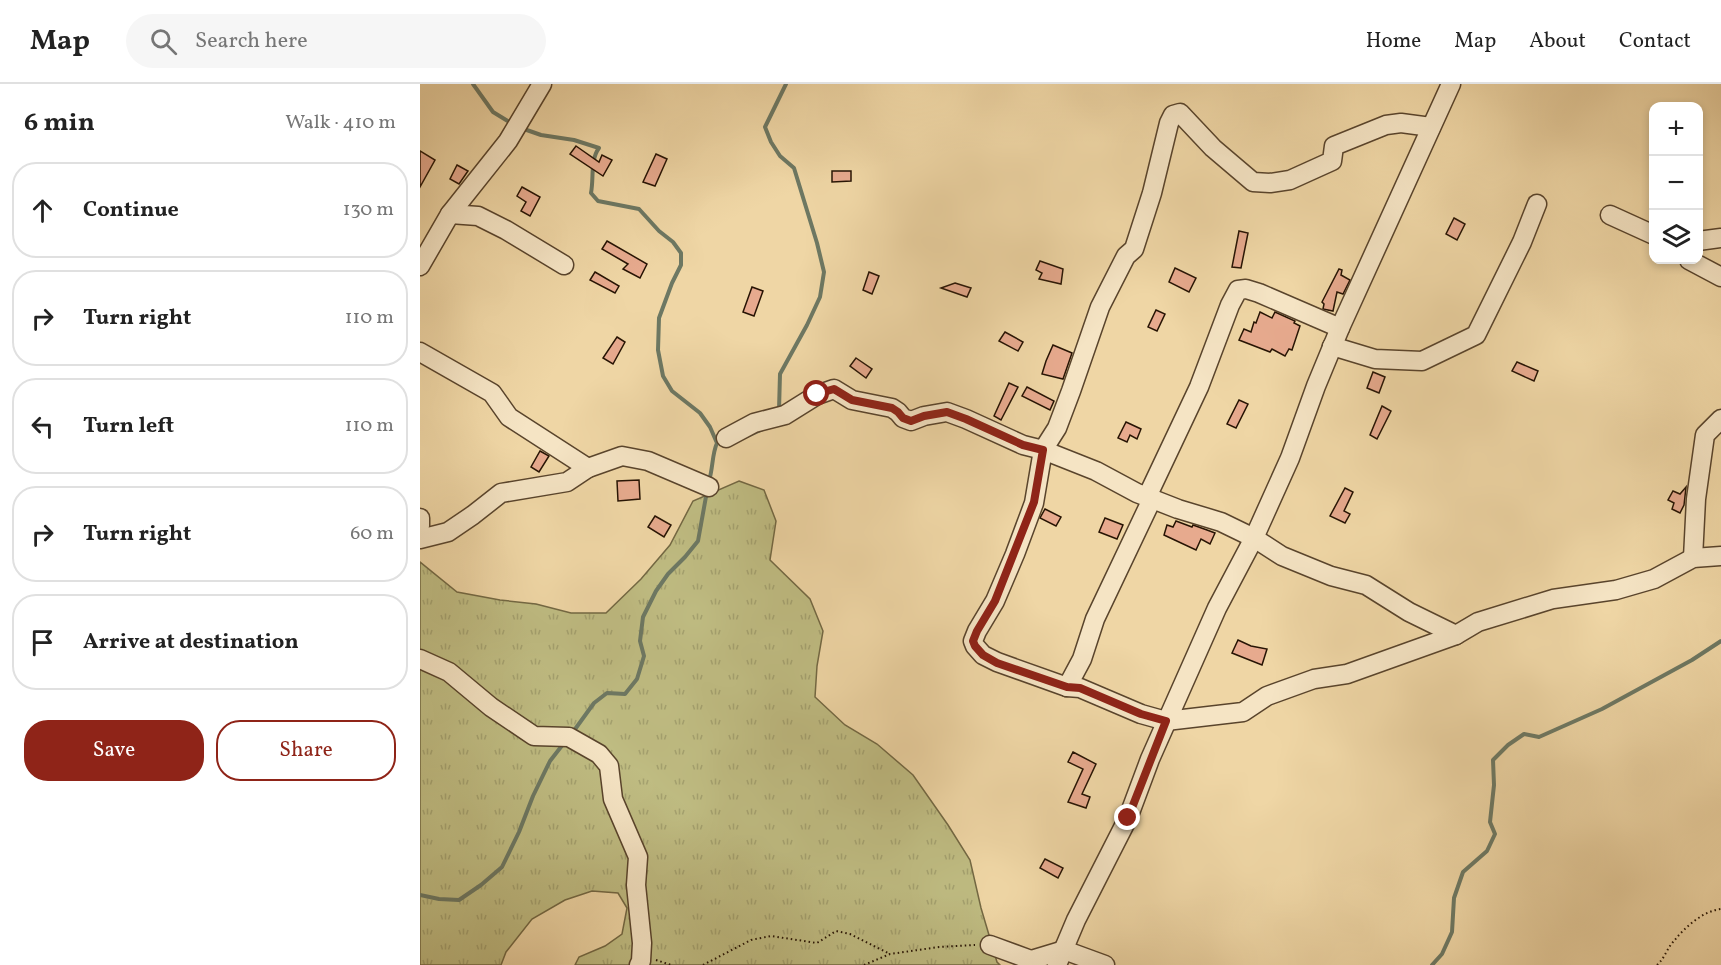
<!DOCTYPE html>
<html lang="en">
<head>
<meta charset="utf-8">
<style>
  :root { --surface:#fff; --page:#f6f6f6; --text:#222; --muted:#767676; --line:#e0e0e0; --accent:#8f2418 }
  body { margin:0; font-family:Vollkorn,serif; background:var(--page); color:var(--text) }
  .controls { position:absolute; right:18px; top:18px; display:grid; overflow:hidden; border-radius:12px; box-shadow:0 3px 9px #0003 }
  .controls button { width:54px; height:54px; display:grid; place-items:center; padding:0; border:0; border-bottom:2px solid var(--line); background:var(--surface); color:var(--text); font:30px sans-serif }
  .stop { position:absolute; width:18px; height:18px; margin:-14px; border:4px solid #8f2418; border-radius:50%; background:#fff }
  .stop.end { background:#8f2418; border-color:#fff; box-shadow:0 2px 6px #0008 }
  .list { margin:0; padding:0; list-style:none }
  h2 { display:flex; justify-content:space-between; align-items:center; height:78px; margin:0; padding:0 24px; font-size:26px }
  h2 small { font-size:20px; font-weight:400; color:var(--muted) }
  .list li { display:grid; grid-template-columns:39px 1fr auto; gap:18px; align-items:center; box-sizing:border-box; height:96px; margin:0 12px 12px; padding:0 12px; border:2px solid var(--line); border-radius:24px }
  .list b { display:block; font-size:22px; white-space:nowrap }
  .list em { font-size:20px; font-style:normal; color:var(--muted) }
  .actions { display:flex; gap:12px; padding:18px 24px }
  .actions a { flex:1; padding:14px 0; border:2px solid var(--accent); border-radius:24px; text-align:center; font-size:21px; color:var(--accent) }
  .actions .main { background:var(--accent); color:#fff }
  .icon { flex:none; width:33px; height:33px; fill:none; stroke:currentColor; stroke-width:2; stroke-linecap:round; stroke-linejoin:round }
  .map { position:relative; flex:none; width:1301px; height:881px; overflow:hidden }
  header { display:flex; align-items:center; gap:36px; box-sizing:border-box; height:84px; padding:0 30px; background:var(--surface); border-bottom:2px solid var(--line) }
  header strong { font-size:28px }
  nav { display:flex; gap:33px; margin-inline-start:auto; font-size:21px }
  .search { width:420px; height:54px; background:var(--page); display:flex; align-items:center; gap:15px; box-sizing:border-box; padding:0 21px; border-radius:33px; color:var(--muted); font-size:22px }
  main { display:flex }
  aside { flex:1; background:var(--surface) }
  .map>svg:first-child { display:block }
  .grass { fill:url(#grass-tufts); stroke:#736843; stroke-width:1.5 }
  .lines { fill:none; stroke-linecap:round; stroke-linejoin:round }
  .stream { stroke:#6d7863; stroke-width:4 }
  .building { fill:#e7aa8e; stroke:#271404; stroke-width:1.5 }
  .minor-casing { stroke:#59442c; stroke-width:21 }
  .path { stroke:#271404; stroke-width:2; stroke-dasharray:1.5 3; stroke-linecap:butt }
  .minor { stroke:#f5e4c4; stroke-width:18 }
  .route { stroke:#8f2418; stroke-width:8 }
</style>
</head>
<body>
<header>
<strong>Map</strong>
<div class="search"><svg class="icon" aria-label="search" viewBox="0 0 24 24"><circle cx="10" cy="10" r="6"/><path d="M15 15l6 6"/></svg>Search here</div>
<nav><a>Home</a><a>Map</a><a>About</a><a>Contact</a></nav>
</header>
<main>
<aside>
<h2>6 min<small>Walk · 410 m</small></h2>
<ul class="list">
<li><svg class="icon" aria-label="ahead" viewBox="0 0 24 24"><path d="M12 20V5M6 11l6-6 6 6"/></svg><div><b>Continue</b></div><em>130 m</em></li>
<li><svg class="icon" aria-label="right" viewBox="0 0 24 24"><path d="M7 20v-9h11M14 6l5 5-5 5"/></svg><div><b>Turn right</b></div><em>110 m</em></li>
<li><svg class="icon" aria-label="left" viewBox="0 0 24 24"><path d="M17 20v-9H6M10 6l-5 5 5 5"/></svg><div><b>Turn left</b></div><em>110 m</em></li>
<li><svg class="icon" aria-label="right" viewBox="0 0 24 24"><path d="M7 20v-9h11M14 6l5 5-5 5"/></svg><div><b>Turn right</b></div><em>60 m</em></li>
<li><svg class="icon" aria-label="arrive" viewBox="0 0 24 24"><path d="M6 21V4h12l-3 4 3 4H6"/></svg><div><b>Arrive at destination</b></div></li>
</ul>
<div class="actions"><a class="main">Save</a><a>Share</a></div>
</aside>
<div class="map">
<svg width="1301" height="881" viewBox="0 0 1301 881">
  <defs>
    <pattern id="grass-tufts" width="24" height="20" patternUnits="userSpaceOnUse" patternTransform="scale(1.5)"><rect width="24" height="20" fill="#bfbc82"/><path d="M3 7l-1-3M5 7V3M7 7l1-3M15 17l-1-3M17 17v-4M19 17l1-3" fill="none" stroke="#a4a16f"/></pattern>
  </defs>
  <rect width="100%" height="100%" fill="#efd6a5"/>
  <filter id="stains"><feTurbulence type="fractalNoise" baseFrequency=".00333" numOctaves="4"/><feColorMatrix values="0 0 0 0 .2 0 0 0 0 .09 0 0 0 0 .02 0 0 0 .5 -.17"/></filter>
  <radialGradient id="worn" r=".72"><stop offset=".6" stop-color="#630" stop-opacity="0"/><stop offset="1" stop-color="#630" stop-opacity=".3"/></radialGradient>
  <path class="grass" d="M319,397L344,406L356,437L350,476L390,515L403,547L397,582L395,613L425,641L457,660L493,691L528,741L550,776L561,824L577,878L580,881H155L159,873L185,862L202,850L207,824L198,809L172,807L145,816L112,835L86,868L81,881H0V478L37,508L80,516L116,520L151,529H186L221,495L250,461L273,417Z"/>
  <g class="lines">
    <g class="stream">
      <path d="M53,0L73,28L91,39"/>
      <path d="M101,44L121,51L154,56L179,64C170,76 174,94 171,109L178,117L219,125L239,147L253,158L261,169V181L252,199L239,234L238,266L243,292L252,307L280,329L290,343L297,359C292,370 293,384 289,397"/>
      <path d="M359,326L360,290L387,241L400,213L404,188L397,159L374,84L360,72L351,58L345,43L366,0"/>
      <path d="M325,353L343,345"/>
      <path d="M153,648L174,619L187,609L205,610L217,595L224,572L220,557L223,533L236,507L248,490L265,473L278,457L287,407"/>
      <path d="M0,811L19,815L39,816L61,801L82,783L99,748L113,712L130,677L144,659"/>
      <path d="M1012,881L1022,870L1032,848L1034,814L1043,788L1067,767L1075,750L1070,738L1074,701L1073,676L1088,661L1104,650L1119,653L1182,625L1272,576L1301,557"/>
    </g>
  </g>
  <g class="building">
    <path d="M156,62L179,78L182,71L192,76L183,92L150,70Z"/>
    <path d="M0,67L15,76L0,103Z"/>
    <path d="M236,70L247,75L235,102L223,98Z"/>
    <path d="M37,81L48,87L39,100L30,95Z"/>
    <path d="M412,87H431V97L412,98Z"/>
    <path d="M102,103L120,113L110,132L101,127L106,118L97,112Z"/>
    <path d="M1034,134L1045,140L1037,156L1026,150Z"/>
    <path d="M819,147L828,149L821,184L812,183Z"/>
    <path d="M187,157L227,180L220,194L203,185L208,180L182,165Z"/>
    <path d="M620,177L643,185L641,200L619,195L622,189L616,186Z"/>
    <path d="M755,184L776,194L769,208L749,198Z"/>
    <path d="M919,185L922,186L921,191L930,196L923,210L917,208L913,227L903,225L904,220L902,218Z"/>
    <path d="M175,188L199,202L195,209L170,196Z"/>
    <path d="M449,188L459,192L452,210L443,206Z"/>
    <path d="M535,199L551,204L547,213L521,204Z"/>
    <path d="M332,203L343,207L334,232L323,228Z"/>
    <path d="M736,226L745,230L737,247L728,243Z"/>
    <path d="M840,228L852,234L855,228L875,237L874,239L880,242L872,266L869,265L865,272L852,265L850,268L819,256L824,245L831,248L834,238L836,239Z"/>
    <path d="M585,248L603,258L598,267L579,257Z"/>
    <path d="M197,253L205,258L193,280L183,274Z"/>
    <path d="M633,261L652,269L643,295L622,290L626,277Z"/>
    <path d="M436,274L452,285L446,294L430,282Z"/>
    <path d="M1097,278L1118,287L1114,297L1092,287Z"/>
    <path d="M953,288L965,293L959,309L947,304Z"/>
    <path d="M589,299L598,303L581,336L574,332Z"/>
    <path d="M607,303L634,317L630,326L602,312Z"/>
    <path d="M819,316L828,320L816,344L807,340Z"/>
    <path d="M962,322L971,327L957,355L950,351Z"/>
    <path d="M706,338L721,345L717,355L710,351L707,358L698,354Z"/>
    <path d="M120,367L129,372L119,388L111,383Z"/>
    <path d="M219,396L220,415L198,417L197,397Z"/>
    <path d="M1266,403L1264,421L1260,429L1252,425L1254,419L1248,416L1253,407L1260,410Z"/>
    <path d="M925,404L933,408L924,427L930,430L925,439L910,432Z"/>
    <path d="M625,425L641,433L636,442L620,434Z"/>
    <path d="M235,432L251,441L244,453L228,443Z"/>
    <path d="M685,434L703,441L697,455L679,448Z"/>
    <path d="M756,437L772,443L773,441L787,446L795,449L790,460L781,455L776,466L744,451L747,441L753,443Z"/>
    <path d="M818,556L831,562L847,565L842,581L812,569Z"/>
    <path d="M653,668L676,680L662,710L670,713L666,724L648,718L663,685L648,678Z"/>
    <path d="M625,775L643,784L638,794L620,784Z"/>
  </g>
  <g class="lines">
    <g class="minor-casing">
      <g id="minor">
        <path d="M1011,43L981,39L966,41L914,62L912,77L870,96L850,99L833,98L793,64L760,29L753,31L749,39L732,109L714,165L706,172L680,223L651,307L637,344L623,366L614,419L595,470L575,517L557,547L553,557L555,562L563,571L577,578L647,603L660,604L721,630L746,637L823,628L847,612L894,595L927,590L1036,551L1058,538L1133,515L1196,506L1234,495L1273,474L1301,472"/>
        <path d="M30,130L58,132L86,146L144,181"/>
        <path d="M1190,131L1234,151"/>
        <path d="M1278,157L1301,154"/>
        <path d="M1269,176L1301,193"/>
        <path d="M0,182L30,130L88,57L122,0"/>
        <path d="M912,262L955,275L1002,277L1056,251L1102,158L1117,120"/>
        <path d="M0,268L72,309L89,333L168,384"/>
        <path d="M306,354L334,339L365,331L397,311L414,305L432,316L472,324L478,328L483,334L491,337L504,332L527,328L546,335L603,361L623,366L676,387L717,409L758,425L801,438L834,454L862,472L911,492L946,501L989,528L1036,551"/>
        <path d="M727,413L779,303L810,221L818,206L826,205L839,209L920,244"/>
        <path d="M0,434V442"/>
        <path d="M0,455L28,448L53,431L81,409L147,398L168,384L202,372L228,377L289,403"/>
        <path d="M1273,474L1276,415L1285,351L1301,335"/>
        <path d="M0,575L29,588L71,623L114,652L149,653L179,670L189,682L193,715L218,773L216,801L222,859L221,877L219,881"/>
        <path d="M647,603L662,575L675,535L732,415"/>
        <path d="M570,861L611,876L644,866L685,881"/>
        <path d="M637,881L656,836L708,734L730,675L797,524L834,454L870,374L896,302L920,244L1031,0"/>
      </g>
    </g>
    <g class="path">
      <path d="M236,876L251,881"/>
      <path d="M283,881L331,856L351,852L397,859L416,847L430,850L470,870"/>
      <path d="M444,881L470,870L519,863L555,861"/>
      <path d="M1237,881C1245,874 1247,864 1254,857C1265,843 1283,827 1301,825"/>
    </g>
    <use href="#minor" class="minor"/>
  </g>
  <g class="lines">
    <path class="route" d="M397,310L414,305L432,316L472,324L478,328L483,334L491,337L504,332L527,328L546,335L603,361L623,366L614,418L575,517L557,547L553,557L555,562L563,571L577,579L647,603L660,604L721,630L746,637L708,734"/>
  </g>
  <rect width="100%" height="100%" filter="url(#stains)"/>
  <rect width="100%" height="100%" fill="url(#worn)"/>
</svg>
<div class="controls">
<button>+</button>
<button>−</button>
<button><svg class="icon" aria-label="layers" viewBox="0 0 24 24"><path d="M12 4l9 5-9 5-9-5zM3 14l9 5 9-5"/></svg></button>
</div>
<div class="stop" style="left:397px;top:310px"></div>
<div class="stop end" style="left:708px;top:734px"></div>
</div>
</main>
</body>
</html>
